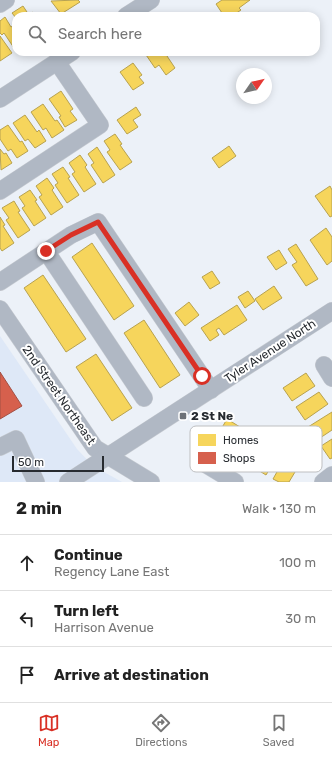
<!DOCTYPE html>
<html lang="en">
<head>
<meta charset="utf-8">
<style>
  :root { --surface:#fff; --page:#f2f2f2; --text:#222; --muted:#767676; --line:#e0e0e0; --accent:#d93025 }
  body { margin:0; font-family:Rubik,sans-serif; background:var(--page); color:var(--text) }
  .compass { position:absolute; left:236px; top:68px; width:36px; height:36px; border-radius:50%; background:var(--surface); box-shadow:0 2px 10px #0003; rotate:56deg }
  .scale { position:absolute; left:12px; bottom:10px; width:92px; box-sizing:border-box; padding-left:4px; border:2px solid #272b30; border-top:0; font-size:11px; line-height:14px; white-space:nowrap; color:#272b30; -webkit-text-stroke:3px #fff; paint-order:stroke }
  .stop { position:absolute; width:12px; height:12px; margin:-9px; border:3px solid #d93025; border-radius:50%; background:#fff }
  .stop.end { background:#d93025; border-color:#fff; box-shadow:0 1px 4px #0008 }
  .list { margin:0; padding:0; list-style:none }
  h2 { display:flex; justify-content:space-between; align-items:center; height:52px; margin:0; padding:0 16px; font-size:17px }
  h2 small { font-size:13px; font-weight:400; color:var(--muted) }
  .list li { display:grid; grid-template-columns:26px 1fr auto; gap:12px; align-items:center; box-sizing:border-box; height:56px; padding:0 16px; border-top:1px solid var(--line) }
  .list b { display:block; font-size:15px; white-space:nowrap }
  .list p { margin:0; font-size:13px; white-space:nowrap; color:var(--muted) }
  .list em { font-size:13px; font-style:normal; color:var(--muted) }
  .icon { flex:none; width:22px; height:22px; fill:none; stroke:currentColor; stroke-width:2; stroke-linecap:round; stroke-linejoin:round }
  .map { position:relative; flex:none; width:332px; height:482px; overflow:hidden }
  .search { position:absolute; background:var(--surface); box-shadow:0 2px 10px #0003; left:12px; right:12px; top:12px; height:44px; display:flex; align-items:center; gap:10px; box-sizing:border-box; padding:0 14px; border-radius:12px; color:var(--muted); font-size:15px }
  .sheet { height:220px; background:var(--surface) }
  nav { display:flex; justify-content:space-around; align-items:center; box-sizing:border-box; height:56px; border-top:1px solid var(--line); background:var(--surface); font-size:11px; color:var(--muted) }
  nav a { display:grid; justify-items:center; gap:2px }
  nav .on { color:var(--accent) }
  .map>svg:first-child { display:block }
  .built { fill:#dee8f7 }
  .homes { fill:#f6d55c; stroke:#b8a24f }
  .shops { fill:#d6604d; stroke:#a25044 }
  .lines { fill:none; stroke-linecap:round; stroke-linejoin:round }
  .minor-casing { stroke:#c9cdd3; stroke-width:18 }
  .minor { stroke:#b0b8c4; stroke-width:17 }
  .route { stroke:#d93025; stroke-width:5 }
  .poi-dot { fill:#6c7076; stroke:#fff; stroke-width:1.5 }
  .labels { text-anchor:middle; stroke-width:4; stroke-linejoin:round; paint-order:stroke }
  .street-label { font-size:12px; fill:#272b30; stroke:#fff }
  .poi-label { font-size:12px; font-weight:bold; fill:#272b30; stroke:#fff; text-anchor:start }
  .key { fill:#fff; stroke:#bebfc1; stroke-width:1 }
  .key-label { font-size:11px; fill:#272b30 }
</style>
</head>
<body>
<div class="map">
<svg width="332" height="482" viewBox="0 0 332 482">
  <rect width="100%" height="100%" fill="#ecf1f8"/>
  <path class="built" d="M0,336L77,449L93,466L122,482H0Z"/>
  <g class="homes">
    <path d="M78,0L80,2L61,14L51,1Z"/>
    <path d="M222,0H250L239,8L241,10L232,16H224L216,4Z"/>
    <path d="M23,6L29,15L33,12L36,16H16V18L12,13Z"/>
    <path d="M5,17L11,27L16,24V51L4,33L2,35L0,33V21Z"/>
    <path d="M0,36L12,53L0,61Z"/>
    <path d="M144,52H173L167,56L175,68L166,75L159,65L155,68Z"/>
    <path d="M133,63L142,75L139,77L144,83L133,90L120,72Z"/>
    <path d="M61,91L73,109L70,111L77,120L65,127L59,117L61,116L49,99Z"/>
    <path d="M43,104L55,121L57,120L64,130L52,138L46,128L43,130L31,112Z"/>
    <path d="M136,107L141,115L133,120L138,127L127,134L117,120Z"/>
    <path d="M25,115L37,132L39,130L46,141L35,148L28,139L25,141L13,123Z"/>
    <path d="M8,125L20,142L22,141L28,151L17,158L11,149L8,151L0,139V130Z"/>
    <path d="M115,134L122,144L120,145L132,162L120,170L107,152L110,150L104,141Z"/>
    <path d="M229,146L236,156L219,168L212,158Z"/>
    <path d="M97,147L115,175L103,183L91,165L94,163L88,154Z"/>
    <path d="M0,149L4,154L6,153L12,163L1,170Z"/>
    <path d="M80,155L87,165L85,167L96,184L84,192L72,174L75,172L69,163Z"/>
    <path d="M63,167L70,177L68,178L79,195L67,203L55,185L58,183L52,174Z"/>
    <path d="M47,178L54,188L52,190L63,207L51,215L39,197L42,195L36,186Z"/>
    <path d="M330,186L332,190V216L330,217L315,196Z"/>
    <path d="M30,190L37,200L35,201L46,218L34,226L22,208L25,206L19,197Z"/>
    <path d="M14,201L20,211L18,212L30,230L18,238L6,220L9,218L2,208Z"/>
    <path d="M0,217L5,225L3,226L14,243L2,251L0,248Z"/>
    <path d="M326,228L332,237V261L327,265L310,240Z"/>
    <path d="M92,243L134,306L114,320L72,257Z"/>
    <path d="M296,244L318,279L306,286L292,265L297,262L288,249Z"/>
    <path d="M279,250L287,263L276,270L267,257Z"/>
    <path d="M212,271L220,283L210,289L202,277Z"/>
    <path d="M43,275L86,339L66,352L24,288Z"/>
    <path d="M274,286L282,298L263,310L255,299Z"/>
    <path d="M248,291L255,301L245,308L238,297Z"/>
    <path d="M189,302L199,315L185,326L175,313Z"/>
    <path d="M237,305L247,320L224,335L219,328L216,330L219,335L210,341L201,328Z"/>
    <path d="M144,320L180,375L160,388L124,333Z"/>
    <path d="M96,354L132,408L112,421L76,367Z"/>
    <path d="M306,373L315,386L292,401L283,388Z"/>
    <path d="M319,392L328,404L305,420L296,407Z"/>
    <path d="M332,412V430L317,440L308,427Z"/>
    <path d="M227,419L240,427L226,451L213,443Z"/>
    <path d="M332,439V458L330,459L321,446Z"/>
    <path d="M265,446L279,454L266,475L253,467Z"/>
    <path d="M287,454L301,462L289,482H279L273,479Z"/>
  </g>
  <path class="shops" d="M0,372L22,406L0,419Z"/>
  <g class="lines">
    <g class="minor-casing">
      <g id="minor">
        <path d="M0,4L6,0"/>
        <path d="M126,16L151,0"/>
        <path d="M0,99L72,52"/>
        <path d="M0,191L100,125L57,62"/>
        <path d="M46,251L144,398"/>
        <path d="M0,282L71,235L98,222L211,390"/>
        <path d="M0,309L95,448L151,482"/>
        <path d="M324,365L332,378"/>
        <path d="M0,447L16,439L36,482"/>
        <path d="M202,462L235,482"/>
        <path d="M68,482L332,311"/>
        <path d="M323,482L332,475"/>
      </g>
    </g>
    <use href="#minor" class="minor"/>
  </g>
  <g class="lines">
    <path class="route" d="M46,251L71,235L98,222L202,376"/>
  </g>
  <rect class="poi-dot" x="179" y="412" width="8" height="8" rx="2"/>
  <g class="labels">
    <g class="street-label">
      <text transform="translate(270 351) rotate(-33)" y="4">Tyler Avenue North</text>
      <text transform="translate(59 395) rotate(55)" y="4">2nd Street Northeast</text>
    </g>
    <g class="poi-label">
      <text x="191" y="420">2 St Ne</text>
    </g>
  </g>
  <rect x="190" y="426" width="132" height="46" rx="6" class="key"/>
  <rect x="198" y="434" width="18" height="12" fill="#f6d55c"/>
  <rect x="198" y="452" width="18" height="12" fill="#d6604d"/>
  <g class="key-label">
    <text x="223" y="444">Homes</text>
    <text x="223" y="462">Shops</text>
  </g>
</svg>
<svg class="compass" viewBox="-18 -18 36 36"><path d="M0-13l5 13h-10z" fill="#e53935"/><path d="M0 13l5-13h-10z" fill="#767676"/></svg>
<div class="scale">50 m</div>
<div class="stop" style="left:202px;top:376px"></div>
<div class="stop end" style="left:46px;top:251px"></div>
<div class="search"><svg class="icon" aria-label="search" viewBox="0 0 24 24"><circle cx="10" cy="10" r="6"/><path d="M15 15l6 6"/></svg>Search here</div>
</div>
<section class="sheet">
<h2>2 min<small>Walk · 130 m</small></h2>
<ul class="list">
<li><svg class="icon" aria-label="ahead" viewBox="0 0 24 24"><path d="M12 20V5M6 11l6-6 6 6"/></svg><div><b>Continue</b><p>Regency Lane East</p></div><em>100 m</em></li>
<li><svg class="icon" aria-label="left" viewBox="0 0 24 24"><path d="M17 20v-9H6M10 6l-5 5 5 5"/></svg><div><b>Turn left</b><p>Harrison Avenue</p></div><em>30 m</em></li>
<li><svg class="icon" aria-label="arrive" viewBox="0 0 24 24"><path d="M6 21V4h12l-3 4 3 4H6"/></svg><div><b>Arrive at destination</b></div></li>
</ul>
</section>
<nav>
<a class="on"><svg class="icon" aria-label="map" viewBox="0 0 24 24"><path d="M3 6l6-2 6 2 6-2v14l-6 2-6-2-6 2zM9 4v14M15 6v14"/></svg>Map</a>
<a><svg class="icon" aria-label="directions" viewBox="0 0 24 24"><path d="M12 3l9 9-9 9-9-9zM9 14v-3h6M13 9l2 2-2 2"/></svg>Directions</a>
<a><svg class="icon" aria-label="saved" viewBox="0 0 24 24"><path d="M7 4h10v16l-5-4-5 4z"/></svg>Saved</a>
</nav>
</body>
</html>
